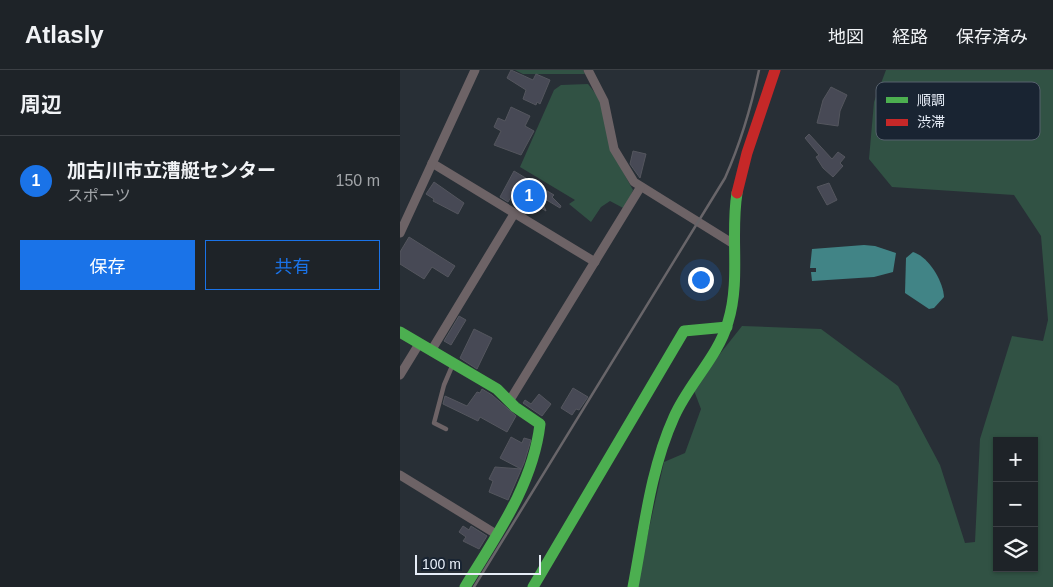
<!DOCTYPE html>
<html lang="ja">
<head>
<meta charset="utf-8">
<style>
  :root { --surface:#1e2328; --page:#262b30; --text:#f1f3f6; --muted:#a1a4a8; --line:#3c4045; --accent:#1a73e8 }
  body { margin:0; font-family:Helvetica,"Noto Sans JP",sans-serif; background:var(--page); color:var(--text) }
  .controls { position:absolute; right:15px; bottom:15px; display:grid; overflow:hidden; border-radius:0px; box-shadow:0 1px 4px #0004 }
  .controls button { width:45px; height:45px; display:grid; place-items:center; padding:0; border:0; border-bottom:1px solid var(--line); background:var(--surface); color:var(--text); font:25px sans-serif }
  .scale { position:absolute; left:15px; bottom:12px; width:126px; box-sizing:border-box; padding-left:5px; border:2px solid #e7eef8; border-top:0; font-size:14px; line-height:18px; white-space:nowrap; color:#e7eef8; -webkit-text-stroke:4px #192432; paint-order:stroke }
  .you { position:absolute; left:300px; top:209px; width:18px; height:18px; margin:-12px; border:4px solid #fff; border-radius:50%; background:#1a73e8; box-shadow:0 0 0 8px #1a73e833 }
  .badge { display:grid; place-items:center; width:32px; height:32px; border-radius:50%; background:var(--accent); color:#fff; font-size:16px; font-weight:700 }
  .pin { position:absolute; translate:-50% -50%; border:2px solid #fff; box-shadow:0 1px 5px #0006 }
  .list { margin:0; padding:0; list-style:none }
  h2 { display:flex; justify-content:space-between; align-items:center; height:65px; margin:0; padding:0 20px; font-size:21px }
  h2 small { font-size:16px; font-weight:400; color:var(--muted) }
  .list li { display:grid; grid-template-columns:32px 1fr auto; gap:15px; align-items:center; box-sizing:border-box; height:90px; padding:0 20px; border-top:1px solid var(--line) }
  .list b { display:block; font-size:19px; white-space:nowrap }
  .list p { margin:0; font-size:16px; white-space:nowrap; color:var(--muted) }
  .list em { font-size:16px; font-style:normal; color:var(--muted) }
  .actions { display:flex; gap:10px; padding:15px 20px }
  .actions a { flex:1; padding:11px 0; border:1px solid var(--accent); border-radius:0px; text-align:center; font-size:18px; color:var(--accent) }
  .actions .main { background:var(--accent); color:#fff }
  .icon { flex:none; width:28px; height:28px; fill:none; stroke:currentColor; stroke-width:2; stroke-linecap:round; stroke-linejoin:round }
  .map { position:relative; flex:none; width:653px; height:517px; overflow:hidden }
  header { display:flex; align-items:center; gap:30px; box-sizing:border-box; height:70px; padding:0 25px; background:var(--surface); border-bottom:1px solid var(--line) }
  header strong { font-size:24px }
  nav { display:flex; gap:28px; margin-inline-start:auto; font-size:18px }
  main { display:flex }
  aside { flex:1; background:var(--surface) }
  .map>svg:first-child { display:block }
  .green { fill:#315244; fill-rule:evenodd }
  .water { fill:#418486 }
  .building { fill:#474955; stroke:#54565e }
  .lines { fill:none; stroke-linecap:round; stroke-linejoin:round }
  .lane { stroke:#6d6366; stroke-width:4.5 }
  .street { stroke:#6d6366; stroke-width:9 }
  .fast { stroke:#4caf50; stroke-width:11 }
  .jam { stroke:#c62828; stroke-width:11 }
  .rail { stroke:#686569; stroke-width:2.5 }
  .key { fill:#192432; stroke:#57616d; stroke-width:1 }
  .key-label { font-size:14px; fill:#e7eef8 }
</style>
</head>
<body>
<header>
<strong>Atlasly</strong>
<nav><a>地図</a><a>経路</a><a>保存済み</a></nav>
</header>
<main>
<aside>
<h2>周辺<small></small></h2>
<ul class="list">
<li><span class="badge">1</span><div><b>加古川市立漕艇センター</b><p>スポーツ</p></div><em>150 m</em></li>
</ul>
<div class="actions"><a class="main">保存</a><a>共有</a></div>
</aside>
<div class="map">
<svg width="653" height="517" viewBox="0 0 653 517">
  <rect width="100%" height="100%" fill="#282f36"/>
  <g class="green">
    <path d="M115,0H183L185,4H123Z"/>
    <path d="M486,0H653V517H236L264,392L285,383L301,339L293,318L342,256L421,259L498,316L540,395L565,473L575,472L580,369L612,266L643,271L648,250L641,166L614,125L492,117L469,89L474,32ZM597,371H634V498H597Z"/>
    <path d="M188,14L199,28L223,102L233,120L225,139L210,131L201,137L191,152L169,134L175,130L120,97L154,20L161,15Z"/>
  </g>
  <g class="water">
    <path d="M464,175L475,176L496,183L493,202L474,207L412,211L411,202H416V198H410L412,179Z"/>
    <path d="M513,182C529,187 543,211 544,227L534,238L529,239L505,223L506,188Z"/>
  </g>
  <g class="building">
    <path d="M111,0L133,10L136,4L150,10L140,34L137,32L136,35L123,29L126,20L107,8Z"/>
    <path d="M431,17L447,25L440,41L438,56L417,53L423,30Z"/>
    <path d="M111,37L130,46L125,56L134,61L121,85L94,75L101,61L94,57L98,48L105,51Z"/>
    <path d="M409,64L432,89L438,82L445,87L440,93L443,96L433,107L423,98L416,87L419,85L405,68Z"/>
    <path d="M233,81L246,84L240,108L230,94Z"/>
    <path d="M114,101L154,125L152,127L161,136L160,138L140,126L146,141L114,122L108,132L100,127Z"/>
    <path d="M34,112L64,133L58,144L33,131L34,129L26,124Z"/>
    <path d="M429,113L437,130L427,135L417,117Z"/>
    <path d="M9,167L55,196L48,207L32,197L24,209L0,194V182Z"/>
    <path d="M59,246L66,250L51,275L44,271Z"/>
    <path d="M74,259L92,268L77,299L60,288Z"/>
    <path d="M173,318L188,327L179,340L176,339L172,345L161,338Z"/>
    <path d="M82,319L92,325L116,346L107,362L80,347L78,351L43,334L45,326L67,336L77,322L80,323Z"/>
    <path d="M139,324L151,334L142,346L123,333L125,330L131,334Z"/>
    <path d="M111,367L122,373L124,368L131,370L124,393L108,430L89,422L93,411L89,409L95,397L121,399L100,388Z"/>
    <path d="M63,456L69,460L71,456L87,466L79,479L63,471L66,467L59,462Z"/>
  </g>
  <g class="lines">
    <path class="lane" d="M46,359L34,353L44,315L53,294"/>
    <g class="street">
      <path d="M188,0L204,31L214,79L234,112L332,173"/>
      <path d="M32,93L195,192"/>
      <path d="M0,163L75,0"/>
      <path d="M31,281L114,144"/>
      <path d="M0,305L19,274"/>
      <path d="M110,330L240,118"/>
      <path d="M0,405L96,464"/>
    </g>
    <g class="fast">
      <path d="M0,262L97,319L115,337L140,354C133,415 96,466 65,517"/>
      <path d="M133,517L284,261L327,257"/>
      <path d="M233,517C244,460 250,400 274,347C289,313 318,287 328,252C341,210 330,165 337,123"/>
    </g>
    <path class="jam" d="M337,123L347,83L375,0"/>
    <path class="rail" d="M74,517L325,108C341,72 351,38 359,0"/>
  </g>
  <rect x="476" y="12" width="164" height="58" rx="8" class="key"/>
  <rect x="486" y="27" width="22" height="6" fill="#4caf50"/>
  <rect x="486" y="49" width="22" height="7" fill="#c62828"/>
  <g class="key-label">
    <text x="517" y="35">順調</text>
    <text x="517" y="57">渋滞</text>
  </g>
</svg>
<div class="controls">
<button>+</button>
<button>−</button>
<button><svg class="icon" aria-label="layers" viewBox="0 0 24 24"><path d="M12 4l9 5-9 5-9-5zM3 14l9 5 9-5"/></svg></button>
</div>
<div class="scale">100 m</div>
<div class="you"></div>
<div class="pin badge" style="left:129px;top:126px">1</div>
</div>
</main>
</body>
</html>
